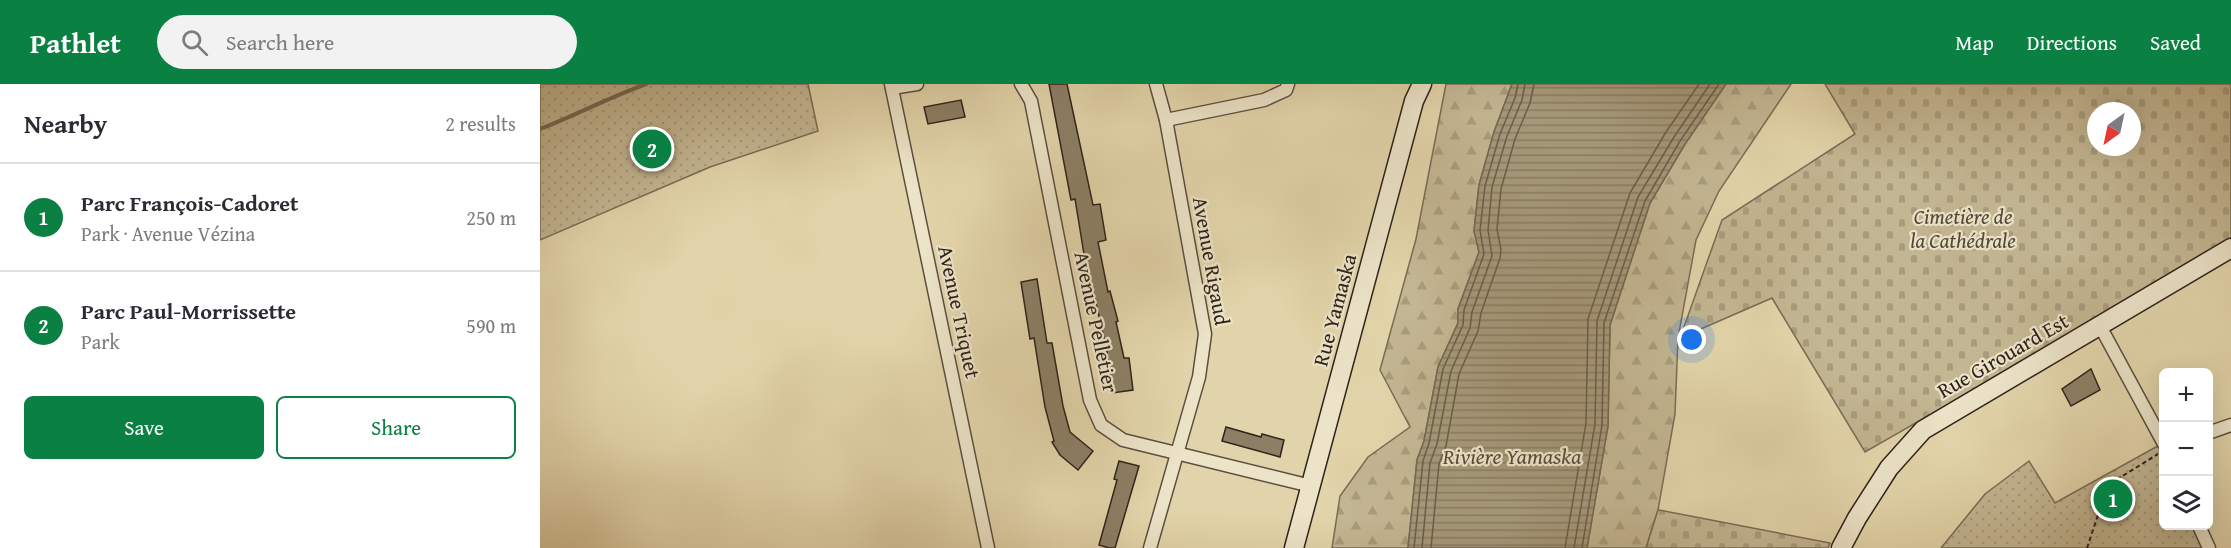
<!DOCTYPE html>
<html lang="en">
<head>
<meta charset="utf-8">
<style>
  :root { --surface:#fff; --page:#f2f2f3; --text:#2b2b33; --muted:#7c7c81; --line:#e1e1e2; --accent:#0b8043 }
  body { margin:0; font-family:"Gentium Book Plus",serif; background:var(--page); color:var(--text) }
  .controls { position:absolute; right:18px; bottom:18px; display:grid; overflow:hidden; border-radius:9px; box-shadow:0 6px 24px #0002 }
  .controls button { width:54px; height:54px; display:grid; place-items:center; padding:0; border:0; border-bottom:2px solid var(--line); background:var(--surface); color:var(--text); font:30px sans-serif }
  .compass { position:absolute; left:1547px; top:18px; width:54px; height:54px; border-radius:50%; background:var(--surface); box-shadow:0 6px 24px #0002; rotate:213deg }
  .you { position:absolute; left:1152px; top:256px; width:21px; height:21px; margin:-15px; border:4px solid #fff; border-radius:50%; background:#1a73e8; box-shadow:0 0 0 9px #1a73e833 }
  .badge { display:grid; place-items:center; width:39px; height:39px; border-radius:50%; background:var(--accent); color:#fff; font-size:20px; font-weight:700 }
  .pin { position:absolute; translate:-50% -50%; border:3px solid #fff; box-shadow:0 2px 6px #0006 }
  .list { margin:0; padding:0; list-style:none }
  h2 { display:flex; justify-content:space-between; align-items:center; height:78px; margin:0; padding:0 24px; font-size:26px }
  h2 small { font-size:20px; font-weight:400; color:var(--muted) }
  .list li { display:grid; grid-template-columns:39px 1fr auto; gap:18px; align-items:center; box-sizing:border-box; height:108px; padding:0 24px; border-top:2px solid var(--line) }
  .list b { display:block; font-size:22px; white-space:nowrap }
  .list p { margin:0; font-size:20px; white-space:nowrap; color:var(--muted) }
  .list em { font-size:20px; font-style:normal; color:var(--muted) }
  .actions { display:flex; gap:12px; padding:18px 24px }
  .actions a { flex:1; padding:14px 0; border:2px solid var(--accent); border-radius:9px; text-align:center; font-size:21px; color:var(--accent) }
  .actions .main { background:var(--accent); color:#fff }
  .icon { flex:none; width:33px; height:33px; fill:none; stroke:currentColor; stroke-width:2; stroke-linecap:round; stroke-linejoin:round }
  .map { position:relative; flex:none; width:1691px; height:464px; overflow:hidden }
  header { display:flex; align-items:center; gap:36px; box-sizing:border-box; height:84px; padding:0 30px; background:var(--accent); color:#fff }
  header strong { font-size:28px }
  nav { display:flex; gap:33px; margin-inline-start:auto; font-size:21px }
  .search { width:420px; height:54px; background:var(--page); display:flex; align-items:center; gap:15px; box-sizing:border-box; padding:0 21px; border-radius:33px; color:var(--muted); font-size:22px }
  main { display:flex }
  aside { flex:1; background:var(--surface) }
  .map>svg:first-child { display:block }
  .forest { fill:url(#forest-firs); stroke:#786c56; stroke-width:1.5 }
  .cemetery { fill:url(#cemetery-stones); stroke:#786c56; stroke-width:1.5; fill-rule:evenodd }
  .park { fill:url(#park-dots); stroke:#786c56; stroke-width:1.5 }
  .water { fill:url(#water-rules); stroke:#756953; stroke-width:1.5 }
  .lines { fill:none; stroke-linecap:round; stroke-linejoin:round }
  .shore { stroke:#6a5e4a; stroke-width:1.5 }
  .stream { stroke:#756953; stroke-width:4 }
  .building { fill:#8c7f65; stroke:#2e231b; stroke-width:1.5 }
  .street-casing { stroke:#5b4f3f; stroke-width:15 }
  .secondary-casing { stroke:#2e231b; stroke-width:21 }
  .path { stroke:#2e231b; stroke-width:2; stroke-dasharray:4.5 3; stroke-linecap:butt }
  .street { stroke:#ece3c8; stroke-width:12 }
  .secondary { stroke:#ece3c8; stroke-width:18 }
  .labels { text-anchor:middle; stroke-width:4.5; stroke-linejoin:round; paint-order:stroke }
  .park-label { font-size:21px; font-style:italic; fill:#534839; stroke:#ece3c8 }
  .street-label { font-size:21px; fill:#2e231b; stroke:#ece3c8 }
  .water-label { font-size:22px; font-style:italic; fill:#584c3c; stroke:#ece3c8 }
</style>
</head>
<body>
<header>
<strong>Pathlet</strong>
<div class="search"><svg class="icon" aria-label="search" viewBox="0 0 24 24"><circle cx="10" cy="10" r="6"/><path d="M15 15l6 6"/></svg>Search here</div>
<nav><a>Map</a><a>Directions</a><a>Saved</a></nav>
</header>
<main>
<aside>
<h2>Nearby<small>2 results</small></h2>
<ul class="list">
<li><span class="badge">1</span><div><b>Parc François-Cadoret</b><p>Park · Avenue Vézina</p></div><em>250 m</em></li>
<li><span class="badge">2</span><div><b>Parc Paul-Morrissette</b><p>Park</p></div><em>590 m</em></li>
</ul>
<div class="actions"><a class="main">Save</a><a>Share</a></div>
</aside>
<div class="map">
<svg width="1691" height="464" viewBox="0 0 1691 464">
  <defs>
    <pattern id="forest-firs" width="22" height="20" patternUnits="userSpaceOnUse" patternTransform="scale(1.5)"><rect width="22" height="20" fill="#c3b692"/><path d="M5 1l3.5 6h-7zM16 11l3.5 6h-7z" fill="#a89c7d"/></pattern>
    <pattern id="cemetery-stones" width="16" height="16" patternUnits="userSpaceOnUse" patternTransform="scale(1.5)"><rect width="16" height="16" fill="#c3b692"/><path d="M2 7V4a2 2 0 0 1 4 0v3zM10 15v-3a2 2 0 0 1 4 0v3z" fill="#a89c7d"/></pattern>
    <pattern id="park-dots" width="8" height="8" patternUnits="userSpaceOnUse" patternTransform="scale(1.5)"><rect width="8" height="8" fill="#c3b692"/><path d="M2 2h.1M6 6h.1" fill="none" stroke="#a89c7d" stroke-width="1.8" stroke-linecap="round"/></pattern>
    <pattern id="water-rules" width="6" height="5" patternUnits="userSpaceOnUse" patternTransform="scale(1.5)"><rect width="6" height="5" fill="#a59879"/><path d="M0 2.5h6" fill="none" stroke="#877c62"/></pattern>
  </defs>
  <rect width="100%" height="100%" fill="#e2d4aa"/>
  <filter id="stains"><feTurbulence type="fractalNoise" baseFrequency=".00333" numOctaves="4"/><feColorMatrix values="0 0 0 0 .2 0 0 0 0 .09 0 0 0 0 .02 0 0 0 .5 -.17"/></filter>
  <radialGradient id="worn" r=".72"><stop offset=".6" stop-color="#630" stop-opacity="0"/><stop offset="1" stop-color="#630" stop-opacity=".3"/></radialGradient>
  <g class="forest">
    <path d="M906,0H972L954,48L939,101L934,147L939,168L918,225V239L898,283L884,357L877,376L868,464H792L800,412L828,373L870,343L840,286L876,155Z"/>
    <path d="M1186,0H1251L1179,107L1156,156L1138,254L1135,330L1118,426L1106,464H1047L1068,342L1070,241L1110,119L1145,60Z"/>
  </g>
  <g class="cemetery">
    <path d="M1285,0H1691V159L1325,368L1232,214L1140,254L1182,136L1315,50ZM1556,27H1592V63H1556Z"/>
    <path d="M1118,426H1119L1290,459L1288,464H1106Z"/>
  </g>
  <g class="park">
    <path d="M0,0H268L278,47L170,83L0,156Z"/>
    <path d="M1623,359L1624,442H1659L1669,464H1401L1445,410L1489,377L1515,419Z"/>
  </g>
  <path class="water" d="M972,0H1186L1145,60L1110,119L1070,241L1068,342L1047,464H868L877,376L884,357L898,283L918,239V225L939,168L934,147L939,101L954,48Z"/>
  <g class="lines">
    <g class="shore">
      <path d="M874,464L883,377L889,359L903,285L923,241L924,226L944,170L940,146L945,102L960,50L975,14L978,0"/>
      <path d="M882,464L890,379L897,360L911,287L930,244L932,228L952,172L948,146L952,103L967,52L982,16L985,0"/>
      <path d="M891,464L899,380L906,362L919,290L938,247L941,229L960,174L961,166L957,145L961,105L975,55L990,19L994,0"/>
      <path d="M1025,464L1046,339L1048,235L1090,109L1126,48L1159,0"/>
      <path d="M1034,464L1055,340L1057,237L1098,113L1134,53L1170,0"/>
      <path d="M1042,464L1062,341L1064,239L1105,117L1140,57L1179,0"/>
    </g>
    <path class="stream" d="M0,45C36,31 70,13 106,0"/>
  </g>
  <g class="building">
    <path d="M509,0H527L553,121L560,120L566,156L558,158L568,208L570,207L578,237L576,238L584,274H589L593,306L572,309L567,268L553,206L550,207L535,115L531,116Z"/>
    <path d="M421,16L425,33L388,40L384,23Z"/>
    <path d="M497,195L507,259H512L523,322L530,348L553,367L538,386L520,371L512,358L514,357L505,323L494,254L490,255L481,198Z"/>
    <path d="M1551,285L1560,306L1531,322L1522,305Z"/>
    <path d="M686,343L721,353L722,350L744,356L740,373L682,357Z"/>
    <path d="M579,377L599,382L575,464H569L559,461L577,396L574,395Z"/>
  </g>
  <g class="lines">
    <g class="street-casing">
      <g id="street">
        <path d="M351,0L448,464"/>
        <path d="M481,0L491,17L550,316L561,341L583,356L771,402"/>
        <path d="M352,4L377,0"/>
        <path d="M626,36L724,16L746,6L748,0"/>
        <path d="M1560,242L1624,360"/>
        <path d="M1668,349L1691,341"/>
        <path d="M1659,442L1669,464"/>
        <path d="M610,464L659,293L665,250L626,36L616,0"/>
      </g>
    </g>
    <g class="secondary-casing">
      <g id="secondary">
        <path d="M754,464L874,17L882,0"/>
        <path d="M1301,464L1317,434L1349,384L1383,346L1691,164"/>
      </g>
    </g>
    <path class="path" d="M1547,464L1559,428L1576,396L1618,370"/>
    <use href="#street" class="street"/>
    <use href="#secondary" class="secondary"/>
  </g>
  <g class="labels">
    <g class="park-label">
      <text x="1423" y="140">Cimetière de<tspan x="1423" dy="24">la Cathédrale</tspan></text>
    </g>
    <g class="street-label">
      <text transform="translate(671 177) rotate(80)" y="7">Avenue Rigaud</text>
      <text transform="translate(795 226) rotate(-75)" y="7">Rue Yamaska</text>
      <text transform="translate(419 228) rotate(78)" y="7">Avenue Triquet</text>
      <text transform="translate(556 238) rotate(78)" y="7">Avenue Pelletier</text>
      <text transform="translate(1463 272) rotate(-30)" y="7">Rue Girouard Est</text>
    </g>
    <g class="water-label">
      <text x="972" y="380">Rivière Yamaska</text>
    </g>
  </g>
  <rect width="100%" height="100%" filter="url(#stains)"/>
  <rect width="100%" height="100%" fill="url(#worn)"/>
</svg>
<div class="controls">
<button>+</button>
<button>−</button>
<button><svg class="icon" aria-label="layers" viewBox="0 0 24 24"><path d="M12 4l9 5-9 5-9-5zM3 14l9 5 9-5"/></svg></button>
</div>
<svg class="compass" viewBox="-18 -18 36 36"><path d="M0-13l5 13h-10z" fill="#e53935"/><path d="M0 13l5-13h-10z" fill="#7c7c81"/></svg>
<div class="you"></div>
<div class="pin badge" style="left:1573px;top:415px">1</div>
<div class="pin badge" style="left:112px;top:65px">2</div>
</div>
</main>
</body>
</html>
